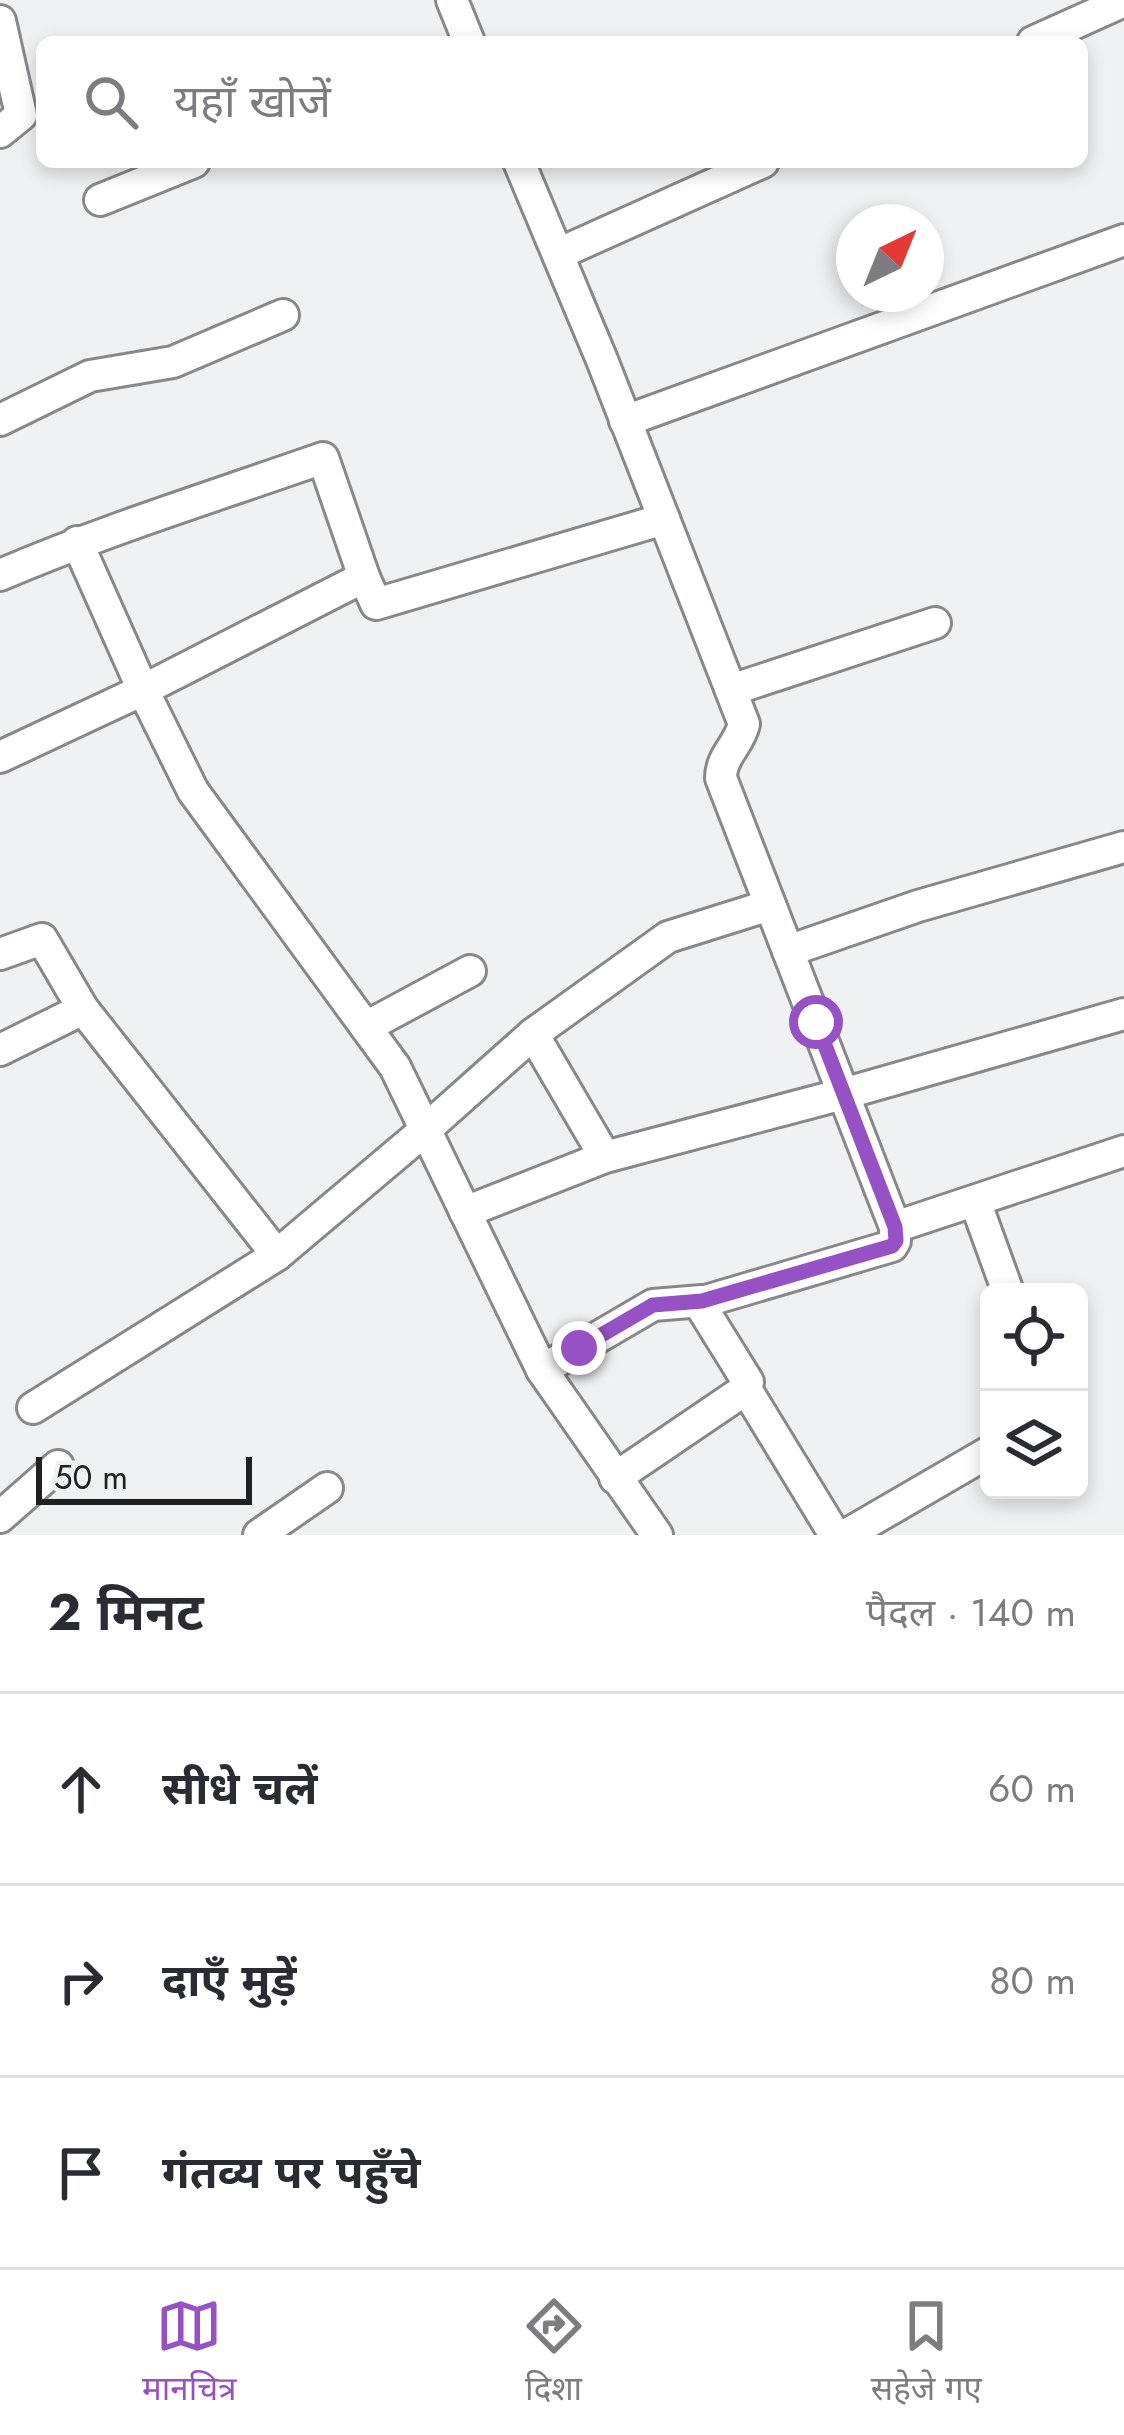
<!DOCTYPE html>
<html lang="hi">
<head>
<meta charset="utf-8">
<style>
  :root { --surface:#fff; --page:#f7f7f7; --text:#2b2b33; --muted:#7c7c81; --line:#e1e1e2; --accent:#9651c5 }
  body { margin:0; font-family:Jost,"Noto Sans Devanagari",sans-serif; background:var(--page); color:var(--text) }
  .controls { position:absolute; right:36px; bottom:36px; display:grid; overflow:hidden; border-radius:18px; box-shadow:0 6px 18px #0003 }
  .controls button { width:108px; height:108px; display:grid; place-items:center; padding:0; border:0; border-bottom:3px solid var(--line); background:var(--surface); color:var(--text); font:60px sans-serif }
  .compass { position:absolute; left:836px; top:204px; width:108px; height:108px; border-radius:50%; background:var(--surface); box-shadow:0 6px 18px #0003; rotate:43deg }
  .scale { position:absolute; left:36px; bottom:30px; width:216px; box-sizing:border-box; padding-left:12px; border:6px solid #202021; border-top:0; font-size:33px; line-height:42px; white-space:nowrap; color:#202021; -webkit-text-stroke:9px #f0f1f3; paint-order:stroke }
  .stop { position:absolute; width:36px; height:36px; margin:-27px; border:9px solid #9651c5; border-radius:50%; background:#fff }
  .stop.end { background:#9651c5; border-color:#fff; box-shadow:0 3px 12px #0008 }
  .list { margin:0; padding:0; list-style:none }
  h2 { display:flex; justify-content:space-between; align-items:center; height:156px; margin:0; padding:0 48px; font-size:51px }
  h2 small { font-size:39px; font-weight:400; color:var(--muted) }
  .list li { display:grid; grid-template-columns:78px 1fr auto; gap:36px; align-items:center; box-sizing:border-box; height:192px; padding:0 48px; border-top:3px solid var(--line) }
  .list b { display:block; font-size:45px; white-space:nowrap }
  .list em { font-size:39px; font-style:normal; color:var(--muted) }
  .icon { flex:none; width:66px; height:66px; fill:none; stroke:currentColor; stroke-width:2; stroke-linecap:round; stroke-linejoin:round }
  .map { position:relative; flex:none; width:1124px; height:1535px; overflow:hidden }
  .search { position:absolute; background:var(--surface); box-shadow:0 6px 18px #0003; left:36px; right:36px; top:36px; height:132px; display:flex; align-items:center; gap:30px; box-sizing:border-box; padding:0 42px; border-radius:18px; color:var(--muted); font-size:45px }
  .sheet { height:732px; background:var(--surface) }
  nav { display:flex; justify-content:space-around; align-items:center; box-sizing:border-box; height:168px; border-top:3px solid var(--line); background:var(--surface); font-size:33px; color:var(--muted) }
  nav a { display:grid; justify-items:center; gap:6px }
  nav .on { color:var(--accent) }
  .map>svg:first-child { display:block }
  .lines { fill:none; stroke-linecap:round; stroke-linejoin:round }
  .minor-casing { stroke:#88888a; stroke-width:36 }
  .minor { stroke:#fff; stroke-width:30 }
  .route { stroke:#9651c5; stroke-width:15 }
</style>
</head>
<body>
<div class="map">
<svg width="1124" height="1535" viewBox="0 0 1124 1535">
  <rect width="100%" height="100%" fill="#f0f1f3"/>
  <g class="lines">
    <g class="minor-casing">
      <g id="minor">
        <path d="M452,0L469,42"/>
        <path d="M0,21L21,115L0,132"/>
        <path d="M1033,42L1124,1"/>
        <path d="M519,162L602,360L744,724C739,745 721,756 721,778L895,1227V1241L892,1246L699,1303L748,1382L746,1389L615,1478"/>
        <path d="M100,200L194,162"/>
        <path d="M558,254L763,162"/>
        <path d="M0,420L90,376L173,362L283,315"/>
        <path d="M625,421L1124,240"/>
        <path d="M77,542L143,690L193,791L395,1067L542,1370L657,1535"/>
        <path d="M0,575C105,530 215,496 323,458L364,577L143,690L0,757"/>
        <path d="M364,577L376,604L664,519"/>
        <path d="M731,690L935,623"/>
        <path d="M788,951L918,906L1124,847"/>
        <path d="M0,954L42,939L83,1009L277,1255"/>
        <path d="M366,1027L470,971"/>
        <path d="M533,1034L605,1157"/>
        <path d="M0,1050L83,1009"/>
        <path d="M975,1201L1008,1292"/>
        <path d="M465,1212L605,1157L843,1094L1124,1014"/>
        <path d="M895,1227L1124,1151"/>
        <path d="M542,1370L653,1305L702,1301"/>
        <path d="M746,1389L835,1535"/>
        <path d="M33,1408L277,1255L424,1131L533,1034L668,937L770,905"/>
        <path d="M0,1517L58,1466"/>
        <path d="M259,1535L327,1488"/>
        <path d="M846,1535L989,1452"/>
      </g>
    </g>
    <use href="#minor" class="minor"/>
  </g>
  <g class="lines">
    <path class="route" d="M579,1348L653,1305L702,1301L892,1246L896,1241L895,1227L816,1022"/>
  </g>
</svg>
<div class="controls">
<button><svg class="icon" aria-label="locate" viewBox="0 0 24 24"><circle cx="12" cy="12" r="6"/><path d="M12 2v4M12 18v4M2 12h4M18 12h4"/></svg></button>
<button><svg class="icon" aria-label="layers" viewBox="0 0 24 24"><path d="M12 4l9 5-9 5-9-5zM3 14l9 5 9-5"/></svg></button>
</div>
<svg class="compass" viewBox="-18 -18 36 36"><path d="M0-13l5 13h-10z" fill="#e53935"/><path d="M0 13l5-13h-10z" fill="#7c7c81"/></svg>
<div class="scale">50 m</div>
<div class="stop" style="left:816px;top:1022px"></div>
<div class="stop end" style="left:579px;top:1348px"></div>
<div class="search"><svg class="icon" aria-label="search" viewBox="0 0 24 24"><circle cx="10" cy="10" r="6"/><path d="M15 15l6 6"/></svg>यहाँ खोजें</div>
</div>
<section class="sheet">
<h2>2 मिनट<small>पैदल · 140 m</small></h2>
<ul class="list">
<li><svg class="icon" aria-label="ahead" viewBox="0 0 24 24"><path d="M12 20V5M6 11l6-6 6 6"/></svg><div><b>सीधे चलें</b></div><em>60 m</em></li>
<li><svg class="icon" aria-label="right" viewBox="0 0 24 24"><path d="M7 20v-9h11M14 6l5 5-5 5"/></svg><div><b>दाएँ मुड़ें</b></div><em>80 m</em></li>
<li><svg class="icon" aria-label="arrive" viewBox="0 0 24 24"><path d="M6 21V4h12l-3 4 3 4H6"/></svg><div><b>गंतव्य पर पहुँचे</b></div></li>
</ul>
</section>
<nav>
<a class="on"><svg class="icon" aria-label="map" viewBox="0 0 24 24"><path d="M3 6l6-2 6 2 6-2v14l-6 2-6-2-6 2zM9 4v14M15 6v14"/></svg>मानचित्र</a>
<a><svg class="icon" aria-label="directions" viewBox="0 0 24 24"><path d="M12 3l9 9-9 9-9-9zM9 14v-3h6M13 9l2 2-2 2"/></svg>दिशा</a>
<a><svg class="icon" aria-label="saved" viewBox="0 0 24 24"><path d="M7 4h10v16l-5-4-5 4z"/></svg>सहेजे गए</a>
</nav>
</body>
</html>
